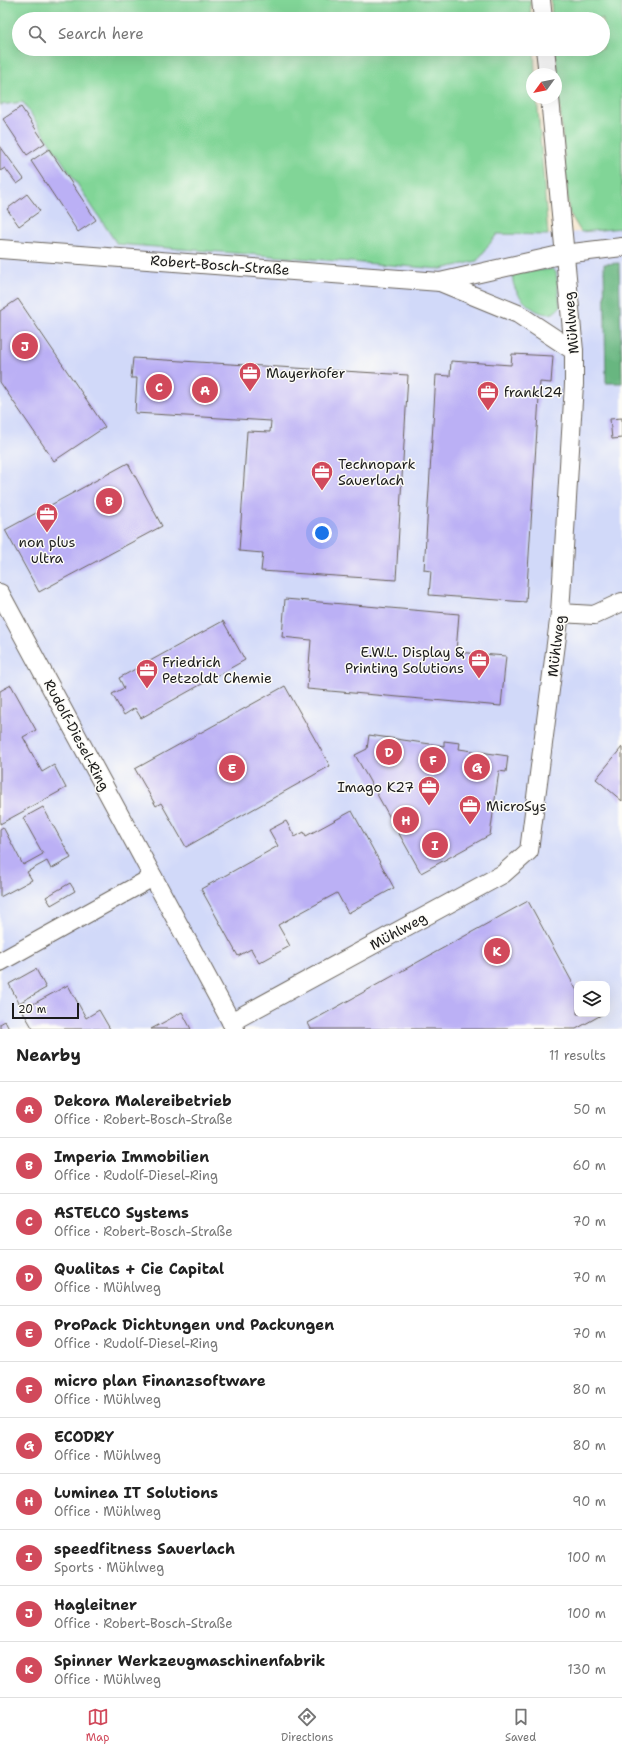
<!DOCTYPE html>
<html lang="en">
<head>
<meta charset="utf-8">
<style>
  :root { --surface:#fff; --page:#f6f6f6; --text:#222; --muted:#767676; --line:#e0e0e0; --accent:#d1495b }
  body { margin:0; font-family:"Shantell Sans",sans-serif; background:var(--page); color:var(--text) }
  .controls { position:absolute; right:12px; bottom:12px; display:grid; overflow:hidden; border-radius:8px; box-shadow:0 4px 16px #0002 }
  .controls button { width:36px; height:36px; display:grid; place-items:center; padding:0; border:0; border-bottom:1px solid var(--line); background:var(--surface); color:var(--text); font:20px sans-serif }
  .compass { position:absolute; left:526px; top:68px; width:36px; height:36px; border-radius:50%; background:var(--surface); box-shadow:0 4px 16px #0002; rotate:237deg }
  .scale { position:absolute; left:12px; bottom:10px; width:67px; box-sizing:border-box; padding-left:4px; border:2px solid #1c1c1c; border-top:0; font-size:11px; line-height:14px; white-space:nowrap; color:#1c1c1c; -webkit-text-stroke:3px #fdfcf7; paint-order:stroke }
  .you { position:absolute; left:322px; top:533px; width:14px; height:14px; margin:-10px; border:3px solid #fff; border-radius:50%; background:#1a73e8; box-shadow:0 0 0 6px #1a73e833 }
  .badge { display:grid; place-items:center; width:26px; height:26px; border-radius:50%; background:var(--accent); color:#fff; font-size:13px; font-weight:700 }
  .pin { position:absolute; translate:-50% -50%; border:2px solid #fff; box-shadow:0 1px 4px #0006 }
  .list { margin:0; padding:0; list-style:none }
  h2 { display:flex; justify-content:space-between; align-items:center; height:52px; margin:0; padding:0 16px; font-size:17px }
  h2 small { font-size:13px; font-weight:400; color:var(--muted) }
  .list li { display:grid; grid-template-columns:26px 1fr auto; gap:12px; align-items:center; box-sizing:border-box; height:56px; padding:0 16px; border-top:1px solid var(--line) }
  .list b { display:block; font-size:15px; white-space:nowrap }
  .list p { margin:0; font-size:13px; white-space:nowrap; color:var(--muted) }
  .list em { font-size:13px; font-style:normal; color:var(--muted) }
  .icon { flex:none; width:22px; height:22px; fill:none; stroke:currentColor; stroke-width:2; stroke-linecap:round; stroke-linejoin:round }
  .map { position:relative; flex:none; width:622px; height:1029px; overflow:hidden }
  .search { position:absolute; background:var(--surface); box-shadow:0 4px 16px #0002; left:12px; right:12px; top:12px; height:44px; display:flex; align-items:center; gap:10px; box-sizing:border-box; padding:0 14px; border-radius:22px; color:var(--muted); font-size:15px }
  .sheet { height:668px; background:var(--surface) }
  nav { display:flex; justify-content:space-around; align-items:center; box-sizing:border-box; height:56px; border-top:1px solid var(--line); background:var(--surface); font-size:11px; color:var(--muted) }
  nav a { display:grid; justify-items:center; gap:2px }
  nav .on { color:var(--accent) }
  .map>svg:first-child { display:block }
  .built { fill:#d1d9f9; fill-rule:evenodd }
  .green { fill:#81d597; stroke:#4e785a }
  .forest { fill:#68b680; stroke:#42694e }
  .building { fill:#bbb0f5 }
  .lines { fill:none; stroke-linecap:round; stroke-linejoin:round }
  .minor-casing { stroke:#68625a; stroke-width:20 }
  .minor { stroke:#fff; stroke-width:18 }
  .labels { text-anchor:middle; stroke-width:3; stroke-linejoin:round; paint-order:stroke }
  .street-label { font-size:14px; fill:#1c1c1c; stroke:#fdfcf7 }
  .poi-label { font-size:14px; fill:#1c1c1c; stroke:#fdfcf7; text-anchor:start }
</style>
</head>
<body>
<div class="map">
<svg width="622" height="1029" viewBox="0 0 622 1029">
  <rect width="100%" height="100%" fill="#fdfcf7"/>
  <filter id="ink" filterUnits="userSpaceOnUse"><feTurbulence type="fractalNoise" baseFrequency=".025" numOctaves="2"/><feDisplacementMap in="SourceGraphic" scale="8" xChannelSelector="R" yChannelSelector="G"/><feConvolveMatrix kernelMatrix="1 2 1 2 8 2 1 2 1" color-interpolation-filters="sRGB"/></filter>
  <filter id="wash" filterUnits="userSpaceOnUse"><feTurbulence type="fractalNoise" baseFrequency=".012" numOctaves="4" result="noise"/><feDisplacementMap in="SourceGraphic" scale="16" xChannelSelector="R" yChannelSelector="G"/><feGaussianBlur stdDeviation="0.9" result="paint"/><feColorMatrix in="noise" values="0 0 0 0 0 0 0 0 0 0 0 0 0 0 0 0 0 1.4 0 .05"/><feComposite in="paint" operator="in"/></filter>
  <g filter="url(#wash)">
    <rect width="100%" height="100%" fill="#f5e5cc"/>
    <path class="built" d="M23,102L117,244L477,261L497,234L548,235L622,228V1029H0V105ZM577,984H607V1014H577Z"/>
    <g class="green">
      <path d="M0,0H530L531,19H19V49H534L535,74H532V98H537L548,235L497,234L477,261L441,269L117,244L23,102L0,105Z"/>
      <path d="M551,0H622V228L581,232L569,212L555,49H603V19H552Z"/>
      <path d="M552,269L556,272L560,307C558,309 555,312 553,313C536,319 510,292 513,276L516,273Z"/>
    </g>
    <path class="forest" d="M619,263L622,383H606L604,264Z"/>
    <g id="blocks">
      <g class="building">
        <path d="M21,107L45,143L27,155L3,119Z"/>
        <path d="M0,146L24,179L17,184L5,168L0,171Z"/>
        <path d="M49,149L96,220L78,232L31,161Z"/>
        <path d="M27,194L40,211L19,226L7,209Z"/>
        <path d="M18,299L105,427L54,461L0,382V311Z"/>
        <path d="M512,354L553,356L551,383L540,382L526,602L429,595L431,571L424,570L436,375L450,376L451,361L511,365Z"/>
        <path d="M133,358L408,375L396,580L261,571L263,553L239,551L247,431L270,432L271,421L135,413L137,378H131Z"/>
        <path d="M622,418V438L612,439L610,419Z"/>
        <path d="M128,463L162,526L39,592L5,530Z"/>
        <path d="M285,599L459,614L456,652L506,656L501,706L307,689L311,640L282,637Z"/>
        <path d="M223,621L245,660L141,718L135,708L124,715L112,694L124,688L119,678Z"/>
        <path d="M11,685L36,730L23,737L42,772L54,765L66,788L0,824V691Z"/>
        <path d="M285,686L330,766L186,847L161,803L156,806L135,769Z"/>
        <path d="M369,735L444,746V741L460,743L459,749L508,756L506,772L499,771L490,835L421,873L355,755L367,749Z"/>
        <path d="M622,747V801L596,779Z"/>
        <path d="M43,807L71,858L51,869L47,861L27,872L32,880L0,897V829L3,827L23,865L43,854L23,818Z"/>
        <path d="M352,811L394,888L348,913L337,893L278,925L290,946L259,963L251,949L238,956L201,889L278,846L269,830L286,821L295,837L304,832L306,836Z"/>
        <path d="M70,883L75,891L51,905L46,897Z"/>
        <path d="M528,901L577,991V1014H603L576,1029H311L308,1023Z"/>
        <path d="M36,969L46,988L19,1003L9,984Z"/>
        <path d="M68,985L86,1018L99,1010L110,1029H33L22,1010Z"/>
        <path d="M182,1012L191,1029H151L168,1020Z"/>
        <path d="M5,1021L9,1029H0V1024Z"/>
      </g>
    </g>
  </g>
  <g filter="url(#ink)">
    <use href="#blocks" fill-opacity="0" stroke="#68625a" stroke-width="1"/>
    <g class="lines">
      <g class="minor-casing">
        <g id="minor">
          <path d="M541,0L543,19"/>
          <path d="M545,49L548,74"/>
          <path d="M0,249L440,282L564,254L622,247"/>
          <path d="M440,282L518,314L574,351"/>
          <path d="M0,593L235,1029"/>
          <path d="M560,613L594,615L622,602"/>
          <path d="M0,962L153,877"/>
          <path d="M231,1022L503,874L529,851L560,613L574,384V351L550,98"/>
        </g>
      </g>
      <use href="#minor" class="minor"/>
    </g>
  </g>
  <defs>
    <g id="office-pin" transform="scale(1.15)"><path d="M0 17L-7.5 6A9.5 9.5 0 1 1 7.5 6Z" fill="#d1495b" stroke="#fdfcf7"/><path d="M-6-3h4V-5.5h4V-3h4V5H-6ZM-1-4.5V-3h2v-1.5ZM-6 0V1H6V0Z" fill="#fff"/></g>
  </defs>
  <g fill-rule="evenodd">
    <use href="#office-pin" x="250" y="373"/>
    <use href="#office-pin" x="488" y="392"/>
    <use href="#office-pin" x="322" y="472"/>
    <use href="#office-pin" x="47" y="514"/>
    <use href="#office-pin" x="479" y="660"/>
    <use href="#office-pin" x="147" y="670"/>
    <use href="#office-pin" x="429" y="787"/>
    <use href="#office-pin" x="470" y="806"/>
  </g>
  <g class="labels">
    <g class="street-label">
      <text transform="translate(220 265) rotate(4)" y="5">Robert-Bosch-Straße</text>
      <text transform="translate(571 323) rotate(-95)" y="5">Mühlweg</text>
      <text transform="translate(556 646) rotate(-83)" y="5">Mühlweg</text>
      <text transform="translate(77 735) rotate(62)" y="5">Rudolf-Diesel-Ring</text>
      <text transform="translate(398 931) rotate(-29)" y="5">Mühlweg</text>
    </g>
    <g class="poi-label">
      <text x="266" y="378">Mayerhofer</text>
      <text x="504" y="397">frankl24</text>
      <text x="338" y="469">Technopark<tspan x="338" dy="16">Sauerlach</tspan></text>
      <text x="47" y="547" text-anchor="middle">non plus<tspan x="47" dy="16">ultra</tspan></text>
      <text x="464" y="657" text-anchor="end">E.W.L. Display &amp;<tspan x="464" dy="16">Printing Solutions</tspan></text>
      <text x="162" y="667">Friedrich<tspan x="162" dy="16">Petzoldt Chemie</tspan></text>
      <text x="414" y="792" text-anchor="end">Imago K27</text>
      <text x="486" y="811">MicroSys</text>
    </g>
  </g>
</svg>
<div class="controls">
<button><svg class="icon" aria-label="layers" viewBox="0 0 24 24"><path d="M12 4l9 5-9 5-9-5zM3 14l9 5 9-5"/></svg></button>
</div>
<svg class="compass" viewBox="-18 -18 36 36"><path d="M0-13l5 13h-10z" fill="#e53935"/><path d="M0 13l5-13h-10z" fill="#767676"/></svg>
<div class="scale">20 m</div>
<div class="you"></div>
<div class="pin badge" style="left:205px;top:390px">A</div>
<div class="pin badge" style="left:109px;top:501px">B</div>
<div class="pin badge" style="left:159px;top:387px">C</div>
<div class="pin badge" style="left:389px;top:752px">D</div>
<div class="pin badge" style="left:232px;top:768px">E</div>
<div class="pin badge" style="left:433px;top:760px">F</div>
<div class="pin badge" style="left:477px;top:767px">G</div>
<div class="pin badge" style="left:406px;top:820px">H</div>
<div class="pin badge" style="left:435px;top:845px">I</div>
<div class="pin badge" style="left:25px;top:346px">J</div>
<div class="pin badge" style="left:497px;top:951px">K</div>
<div class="search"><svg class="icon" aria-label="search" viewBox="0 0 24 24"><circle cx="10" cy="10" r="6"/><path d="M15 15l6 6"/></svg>Search here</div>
</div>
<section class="sheet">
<h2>Nearby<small>11 results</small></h2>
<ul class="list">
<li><span class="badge">A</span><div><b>Dekora Malereibetrieb</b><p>Office · Robert-Bosch-Straße</p></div><em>50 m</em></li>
<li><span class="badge">B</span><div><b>Imperia Immobilien</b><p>Office · Rudolf-Diesel-Ring</p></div><em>60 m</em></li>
<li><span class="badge">C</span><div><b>ASTELCO Systems</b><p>Office · Robert-Bosch-Straße</p></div><em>70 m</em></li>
<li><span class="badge">D</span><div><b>Qualitas + Cie Capital</b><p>Office · Mühlweg</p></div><em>70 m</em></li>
<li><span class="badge">E</span><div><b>ProPack Dichtungen und Packungen</b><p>Office · Rudolf-Diesel-Ring</p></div><em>70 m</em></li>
<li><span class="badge">F</span><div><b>micro plan Finanzsoftware</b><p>Office · Mühlweg</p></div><em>80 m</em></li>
<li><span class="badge">G</span><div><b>ECODRY</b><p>Office · Mühlweg</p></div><em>80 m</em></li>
<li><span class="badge">H</span><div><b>Luminea IT Solutions</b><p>Office · Mühlweg</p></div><em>90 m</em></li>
<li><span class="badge">I</span><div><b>speedfitness Sauerlach</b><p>Sports · Mühlweg</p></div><em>100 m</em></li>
<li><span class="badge">J</span><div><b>Hagleitner</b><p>Office · Robert-Bosch-Straße</p></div><em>100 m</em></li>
<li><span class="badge">K</span><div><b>Spinner Werkzeugmaschinenfabrik</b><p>Office · Mühlweg</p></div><em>130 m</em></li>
</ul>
</section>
<nav>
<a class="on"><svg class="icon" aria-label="map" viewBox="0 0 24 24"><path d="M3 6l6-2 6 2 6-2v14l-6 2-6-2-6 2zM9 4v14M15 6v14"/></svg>Map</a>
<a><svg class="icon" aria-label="directions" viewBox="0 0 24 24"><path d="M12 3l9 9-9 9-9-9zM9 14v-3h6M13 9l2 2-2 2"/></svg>Directions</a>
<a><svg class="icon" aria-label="saved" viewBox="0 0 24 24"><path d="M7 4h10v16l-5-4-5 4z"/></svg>Saved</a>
</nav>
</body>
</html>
